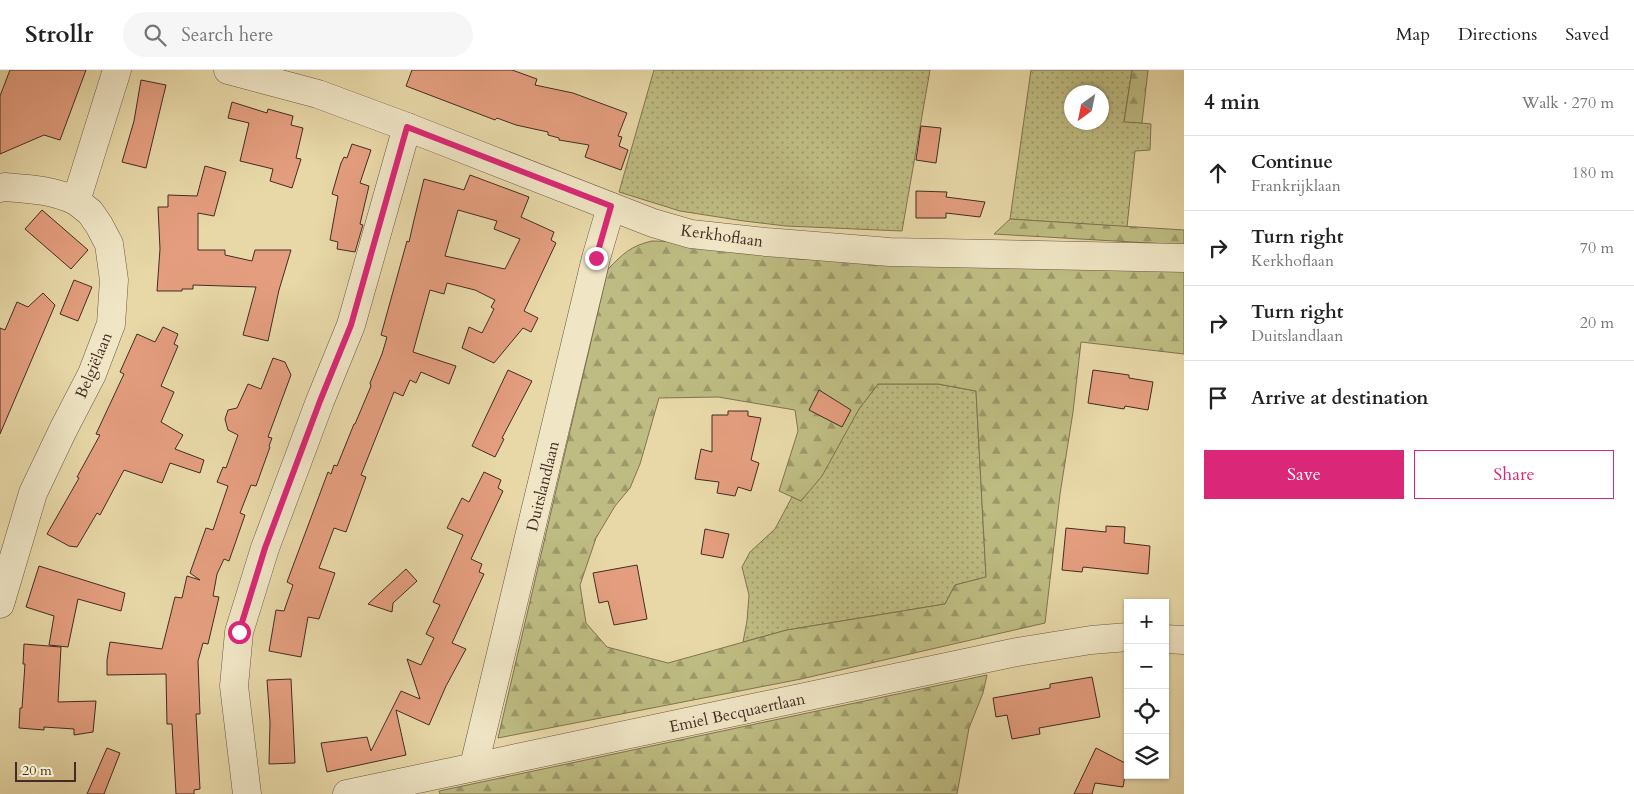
<!DOCTYPE html>
<html lang="en">
<head>
<meta charset="utf-8">
<style>
  :root { --surface:#fff; --page:#f6f6f6; --text:#222; --muted:#767676; --line:#e0e0e0; --accent:#db2777 }
  body { margin:0; font-family:Cardo,serif; background:var(--page); color:var(--text) }
  .controls { position:absolute; right:15px; bottom:15px; display:grid; overflow:hidden; border-radius:0px; box-shadow:0 1px 4px #0004 }
  .controls button { width:45px; height:45px; display:grid; place-items:center; padding:0; border:0; border-bottom:1px solid var(--line); background:var(--surface); color:var(--text); font:25px sans-serif }
  .compass { position:absolute; left:1064px; top:15px; width:45px; height:45px; border-radius:50%; background:var(--surface); box-shadow:0 1px 4px #0004; rotate:213deg }
  .scale { position:absolute; left:15px; bottom:12px; width:61px; box-sizing:border-box; padding-left:5px; border:2px solid #432c23; border-top:0; font-size:14px; line-height:18px; white-space:nowrap; color:#432c23; -webkit-text-stroke:4px #f0e6c6; paint-order:stroke }
  .stop { position:absolute; width:15px; height:15px; margin:-11px; border:4px solid #db2777; border-radius:50%; background:#fff }
  .stop.end { background:#db2777; border-color:#fff; box-shadow:0 1px 5px #0008 }
  .list { margin:0; padding:0; list-style:none }
  h2 { display:flex; justify-content:space-between; align-items:center; height:65px; margin:0; padding:0 20px; font-size:21px }
  h2 small { font-size:16px; font-weight:400; color:var(--muted) }
  .list li { display:grid; grid-template-columns:32px 1fr auto; gap:15px; align-items:center; box-sizing:border-box; height:75px; padding:0 20px; border-top:1px solid var(--line) }
  .list b { display:block; font-size:19px; white-space:nowrap }
  .list p { margin:0; font-size:16px; white-space:nowrap; color:var(--muted) }
  .list em { font-size:16px; font-style:normal; color:var(--muted) }
  .actions { display:flex; gap:10px; padding:15px 20px }
  .actions a { flex:1; padding:11px 0; border:1px solid var(--accent); border-radius:0px; text-align:center; font-size:18px; color:var(--accent) }
  .actions .main { background:var(--accent); color:#fff }
  .icon { flex:none; width:28px; height:28px; fill:none; stroke:currentColor; stroke-width:2; stroke-linecap:round; stroke-linejoin:round }
  .map { position:relative; flex:none; width:1184px; height:724px; overflow:hidden }
  header { display:flex; align-items:center; gap:30px; box-sizing:border-box; height:70px; padding:0 25px; background:var(--surface); border-bottom:1px solid var(--line) }
  header strong { font-size:24px }
  nav { display:flex; gap:28px; margin-inline-start:auto; font-size:18px }
  .search { width:350px; height:45px; background:var(--page); display:flex; align-items:center; gap:12px; box-sizing:border-box; padding:0 18px; border-radius:28px; color:var(--muted); font-size:19px }
  main { display:flex }
  aside { flex:1; background:var(--surface) }
  .map>svg:first-child { display:block }
  .grass { fill:url(#grass-dots); stroke:#807452; fill-rule:evenodd }
  .forest { fill:url(#forest-firs); stroke:#807452; fill-rule:evenodd }
  .building { fill:#e49e7f; stroke:#432c23; fill-rule:evenodd }
  .lines { fill:none; stroke-linecap:round; stroke-linejoin:round }
  .minor-casing { stroke:#6c5744; stroke-width:29 }
  .minor { stroke:#f0e6c6; stroke-width:28 }
  .route { stroke:#db2777; stroke-width:6 }
  .labels { text-anchor:middle; stroke-width:4; stroke-linejoin:round; paint-order:stroke }
  .street-label { font-size:16px; fill:#432c23; stroke:#f0e6c6 }
</style>
</head>
<body>
<header>
<strong>Strollr</strong>
<div class="search"><svg class="icon" aria-label="search" viewBox="0 0 24 24"><circle cx="10" cy="10" r="6"/><path d="M15 15l6 6"/></svg>Search here</div>
<nav><a>Map</a><a>Directions</a><a>Saved</a></nav>
</header>
<main>
<div class="map">
<svg width="1184" height="724" viewBox="0 0 1184 724">
  <defs>
    <pattern id="grass-dots" width="8" height="8" patternUnits="userSpaceOnUse" patternTransform="scale(1.25)"><rect width="8" height="8" fill="#bebc82"/><path d="M2 2h.1M6 6h.1" fill="none" stroke="#9c996a" stroke-width="1.8" stroke-linecap="round"/></pattern>
    <pattern id="forest-firs" width="22" height="20" patternUnits="userSpaceOnUse" patternTransform="scale(1.25)"><rect width="22" height="20" fill="#bebc82"/><path d="M5 1l3.5 6h-7zM16 11l3.5 6h-7z" fill="#9c996a"/></pattern>
  </defs>
  <rect width="100%" height="100%" fill="#e8d8a8"/>
  <filter id="stains"><feTurbulence type="fractalNoise" baseFrequency=".004" numOctaves="4"/><feColorMatrix values="0 0 0 0 .2 0 0 0 0 .09 0 0 0 0 .02 0 0 0 .5 -.17"/></filter>
  <radialGradient id="worn" r=".72"><stop offset=".6" stop-color="#630" stop-opacity="0"/><stop offset="1" stop-color="#630" stop-opacity=".3"/></radialGradient>
  <g class="grass">
    <path d="M654,0H930L902,161L786,156L744,151L680,141L619,122Z"/>
    <path d="M1031,0H1132L1124,51L1151,54L1150,80L1135,81L1127,157L1010,149ZM1072,22H1102V52H1072Z"/>
    <path d="M878,314H938L976,321L986,507L955,515L945,534L787,560L743,572L747,551L749,525L742,497L750,482L775,459L792,427L801,431L859,339Z"/>
  </g>
  <g class="forest">
    <path d="M1132,0H1148L1142,53L1124,52Z"/>
    <path d="M1010,149L1184,160V175L994,164Z"/>
    <path d="M652,171C700,171 749,180 797,189L1184,198V284L1081,272L1073,342L1060,424L1045,553L801,609L498,668L608,199C623,184 630,176 652,171ZM878,314H938L976,321L986,507L955,515L945,534L787,560L668,593L607,577L586,553L580,515L596,468L615,436L630,418L640,394L659,328L718,327L795,340L798,361L779,421L801,431L822,406L859,339Z"/>
    <path d="M987,605L983,623L969,658L957,724H440L439,721Z"/>
  </g>
  <g class="building">
    <path d="M10,0H86L60,70L44,65L0,84V26Z"/>
    <path d="M412,0H512L537,9L535,15L573,23L627,43L618,66L622,67L619,76L628,80L621,100L585,87L589,75L559,70V68L548,65V62L516,55L497,48L495,50L406,16Z"/>
    <path d="M141,10L166,15L146,98L122,92L134,51Z"/>
    <path d="M232,32L267,43L268,39L293,46L291,55L303,58L296,88L301,89L292,118L270,111L273,99L240,91L249,53L228,48Z"/>
    <path d="M921,56L941,58L936,93L916,90Z"/>
    <path d="M352,74L371,80L360,113L369,116L360,154L363,155L362,158L355,182L337,179L338,172L330,170L338,126L332,124L341,93L344,87L347,88Z"/>
    <path d="M205,96L226,102L214,146L198,143V180H225V185L252,191L255,180H291L279,220L268,271L243,265L256,217L193,215V219H182V221H157L160,179L158,137H168V125L197,126Z"/>
    <path d="M470,105L529,127L521,147L554,162L551,170L556,173L524,241L538,248L531,262L523,258L494,293L462,278L469,257L482,263L494,239L491,237L495,230L475,220L447,213L444,224L430,220L413,282L456,296L449,314L421,302L416,313L410,310L403,326L394,322L361,405L366,407L346,462L334,458L319,498L335,503L319,549L308,547L301,587L269,581L276,540L284,541L293,515L287,512L328,402L331,404L334,395L337,396L354,354H355L371,316L370,313L382,284L387,267L381,265L407,171L409,172L414,150L424,109L464,120ZM458,140L497,151L494,159L520,169L505,199L445,186Z"/>
    <path d="M916,121L947,122L946,127L985,132L980,147L946,143V148H916Z"/>
    <path d="M42,140L88,180L71,199L25,159Z"/>
    <path d="M74,210L92,217L78,251L60,244Z"/>
    <path d="M43,223L55,235L0,364V258L5,260L17,232L28,237Z"/>
    <path d="M163,257L178,264L174,274L178,276L161,316L174,322L161,352L183,365L175,379L204,390L200,403L170,393L162,413L124,400L100,445L97,443L77,477L69,476L47,464L79,408L77,407L100,365L96,364L124,304L120,302L137,264L155,272Z"/>
    <path d="M273,288L285,292L291,305L268,367L272,368L269,376L270,377L256,416L251,415L240,443L245,445L229,491L224,489L217,504L213,526L219,527L208,574L203,573L198,591L200,644H196L200,719L194,720V724H176L172,654H167L166,604L107,605V590L110,572L162,579L175,527L182,528L187,506L200,510L190,503L206,458L213,460L228,416L217,412L223,397L226,398L238,365L228,360L225,349L228,340L237,338L248,314L261,319Z"/>
    <path d="M508,300L532,311L502,368L504,369L495,387L472,376Z"/>
    <path d="M1093,300L1129,305V308L1153,312L1148,340L1125,336L1124,339L1088,333Z"/>
    <path d="M819,320L851,340L842,357L809,340Z"/>
    <path d="M728,341H748V346L761,348L751,390L759,393L751,421L738,417L735,426L717,423L719,412L695,409L701,379L712,382V345H728Z"/>
    <path d="M484,402L501,410L498,418L503,421L471,489L482,494L479,502L484,504L452,573L466,579L446,616L429,655L396,640L406,685L327,702L321,673L367,667L371,681L401,621L420,629L407,589L421,595L434,568L426,564L440,535L433,532L463,465L447,458L462,428L469,432Z"/>
    <path d="M1106,456L1125,457L1124,473L1150,476L1148,504L1083,497L1082,502L1062,500L1066,458L1106,462Z"/>
    <path d="M705,459L729,464L723,488L701,484Z"/>
    <path d="M637,495L647,549L614,555L608,531L599,533L593,503Z"/>
    <path d="M39,496L125,523L121,541L78,529L68,577L49,575L54,546L26,537Z"/>
    <path d="M406,499L417,511L393,533L392,542L368,534Z"/>
    <path d="M24,574L61,577L58,632L96,631L93,662L74,665V659L44,657V660L19,658L20,638H22L25,594H23Z"/>
    <path d="M1092,607L1100,647L1039,658L1040,664L1012,669L1007,645L996,647L993,628L1050,618V614Z"/>
    <path d="M291,609L295,693L269,694L270,652L267,610Z"/>
    <path d="M107,678L120,683L104,724H87Z"/>
    <path d="M1096,678L1127,694L1123,717L1095,713L1092,724H1074Z"/>
  </g>
  <g class="lines">
    <g class="minor-casing">
      <g id="minor">
        <path d="M228,0L318,24L407,57L653,153L691,164L766,172L890,182L1184,188"/>
        <path d="M0,118L5,117C30,119 52,120 76,131"/>
        <path d="M0,534L33,423L63,360L92,304L111,254L114,210L109,174L99,155L90,142L76,131L117,0"/>
        <path d="M1165,569L1184,570"/>
        <path d="M474,696L596,188L611,137"/>
        <path d="M247,724L234,616L239,562L265,478L320,331L351,255L407,57"/>
        <path d="M347,724L1017,582L1091,570L1128,567"/>
      </g>
    </g>
    <use href="#minor" class="minor"/>
  </g>
  <g class="lines">
    <path class="route" d="M239,562L265,478L320,331L351,255L407,57L611,136L596,188"/>
  </g>
  <g class="labels">
    <g class="street-label">
      <text transform="translate(722 165) rotate(8)" y="6">Kerkhoflaan</text>
      <text transform="translate(93 295) rotate(-67)" y="6">Belgiëlaan</text>
      <text transform="translate(542 416) rotate(-76)" y="6">Duitslandlaan</text>
      <text transform="translate(737 642) rotate(-12)" y="6">Emiel Becquaertlaan</text>
    </g>
  </g>
  <rect width="100%" height="100%" filter="url(#stains)"/>
  <rect width="100%" height="100%" fill="url(#worn)"/>
</svg>
<div class="controls">
<button>+</button>
<button>−</button>
<button><svg class="icon" aria-label="locate" viewBox="0 0 24 24"><circle cx="12" cy="12" r="6"/><path d="M12 2v4M12 18v4M2 12h4M18 12h4"/></svg></button>
<button><svg class="icon" aria-label="layers" viewBox="0 0 24 24"><path d="M12 4l9 5-9 5-9-5zM3 14l9 5 9-5"/></svg></button>
</div>
<svg class="compass" viewBox="-18 -18 36 36"><path d="M0-13l5 13h-10z" fill="#e53935"/><path d="M0 13l5-13h-10z" fill="#767676"/></svg>
<div class="scale">20 m</div>
<div class="stop" style="left:239px;top:562px"></div>
<div class="stop end" style="left:596px;top:188px"></div>
</div>
<aside>
<h2>4 min<small>Walk · 270 m</small></h2>
<ul class="list">
<li><svg class="icon" aria-label="ahead" viewBox="0 0 24 24"><path d="M12 20V5M6 11l6-6 6 6"/></svg><div><b>Continue</b><p>Frankrijklaan</p></div><em>180 m</em></li>
<li><svg class="icon" aria-label="right" viewBox="0 0 24 24"><path d="M7 20v-9h11M14 6l5 5-5 5"/></svg><div><b>Turn right</b><p>Kerkhoflaan</p></div><em>70 m</em></li>
<li><svg class="icon" aria-label="right" viewBox="0 0 24 24"><path d="M7 20v-9h11M14 6l5 5-5 5"/></svg><div><b>Turn right</b><p>Duitslandlaan</p></div><em>20 m</em></li>
<li><svg class="icon" aria-label="arrive" viewBox="0 0 24 24"><path d="M6 21V4h12l-3 4 3 4H6"/></svg><div><b>Arrive at destination</b></div></li>
</ul>
<div class="actions"><a class="main">Save</a><a>Share</a></div>
</aside>
</main>
</body>
</html>
